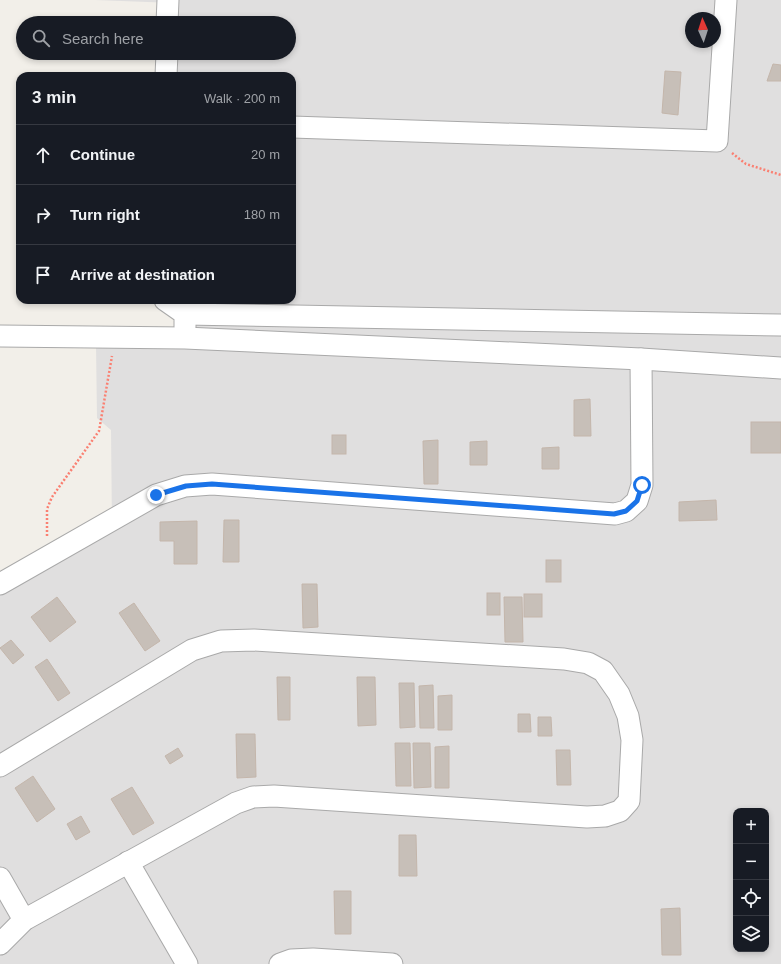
<!DOCTYPE html>
<html lang="en">
<head>
<meta charset="utf-8">
<style>
  :root { --surface:#171b24; --page:#20242c; --text:#f1f3f6; --muted:#9ea1a6; --line:#363941 }
  body { margin:0; font-family:Arial,sans-serif; background:var(--page); color:var(--text) }
  .controls { position:absolute; right:12px; bottom:12px; display:grid; overflow:hidden; border-radius:8px; box-shadow:0 2px 6px #0003 }
  .controls button { width:36px; height:36px; display:grid; place-items:center; padding:0; border:0; border-bottom:1px solid var(--line); background:var(--surface); color:var(--text); font:20px sans-serif }
  .compass { position:absolute; left:685px; top:12px; width:36px; height:36px; border-radius:50%; background:var(--surface); box-shadow:0 2px 6px #0003; rotate:357deg }
  .stop { position:absolute; width:12px; height:12px; margin:-9px; border:3px solid #1a73e8; border-radius:50%; background:#fff }
  .stop.end { background:#1a73e8; border-color:#fff; box-shadow:0 1px 4px #0008 }
  .list { margin:0; padding:0; list-style:none }
  h2 { display:flex; justify-content:space-between; align-items:center; height:52px; margin:0; padding:0 16px; font-size:17px }
  h2 small { font-size:13px; font-weight:400; color:var(--muted) }
  .list li { display:grid; grid-template-columns:26px 1fr auto; gap:12px; align-items:center; box-sizing:border-box; height:60px; padding:0 16px; border-top:1px solid var(--line) }
  .list b { display:block; font-size:15px; white-space:nowrap }
  .list em { font-size:13px; font-style:normal; color:var(--muted) }
  .icon { flex:none; width:22px; height:22px; fill:none; stroke:currentColor; stroke-width:2; stroke-linecap:round; stroke-linejoin:round }
  .map { position:relative; flex:none; width:781px; height:964px; overflow:hidden }
  .search { position:absolute; background:var(--surface); box-shadow:0 2px 6px #0003; left:16px; top:16px; width:280px; height:44px; display:flex; align-items:center; gap:10px; box-sizing:border-box; padding:0 14px; border-radius:22px; color:var(--muted); font-size:15px }
  .panel { position:absolute; background:var(--surface); box-shadow:0 2px 6px #0003; left:16px; top:72px; width:280px; height:232px; border-radius:12px }
  .map>svg:first-child { display:block }
  .residential { fill:#e0dfdf; fill-rule:evenodd }
  .building { fill:#c7bfb8; stroke:#c4b6ab }
  .lines { fill:none; stroke-linecap:round; stroke-linejoin:round }
  .minor-casing { stroke:#a9a9a9; stroke-width:23 }
  .path { stroke:#fa8072; stroke-width:2.5; stroke-dasharray:2 2; stroke-linecap:butt }
  .minor { stroke:#fff; stroke-width:21 }
  .route { stroke:#1a73e8; stroke-width:5 }
</style>
</head>
<body>
<div class="map">
<svg width="781" height="964" viewBox="0 0 781 964">
  <rect width="100%" height="100%" fill="#f2efe9"/>
  <path class="residential" d="M95,0H781V964H0V591L112,528L111,430L97,418L96,345L189,344L175,300H292V76H172L173,53H289V23H174V3ZM691,18H715V42H691ZM736,811H766V949H736Z"/>
  <g class="building">
    <path d="M773,64L781,65V81H767Z"/>
    <path d="M665,71L681,72L678,115L662,113Z"/>
    <path d="M590,399L591,436H574V400Z"/>
    <rect x="751" y="422" width="30" height="31"/>
    <rect x="332" y="435" width="14" height="19"/>
    <path d="M438,440V484H424L423,441Z"/>
    <path d="M487,441V465H470V442Z"/>
    <path d="M559,447V469H542V448Z"/>
    <path d="M716,500L717,520L679,521V502Z"/>
    <path d="M224,520H239V562H223Z"/>
    <path d="M197,521V564H174V541H160V522Z"/>
    <rect x="546" y="560" width="15" height="22"/>
    <path d="M302,584H317L318,627L303,628Z"/>
    <rect x="487" y="593" width="13" height="22"/>
    <rect x="524" y="594" width="18" height="23"/>
    <path d="M57,597L76,622L50,642L31,617Z"/>
    <path d="M504,597H522L523,642H505Z"/>
    <path d="M134,603L160,641L145,651L119,613Z"/>
    <path d="M11,640L24,655L13,664L0,648Z"/>
    <path d="M47,659L70,693L58,701L35,667Z"/>
    <path d="M277,677H290V720H278Z"/>
    <path d="M357,677H375L376,725L358,726Z"/>
    <path d="M399,683H414L415,727L400,728Z"/>
    <path d="M433,685L434,728H420L419,686Z"/>
    <path d="M452,695V730H438V696Z"/>
    <path d="M518,714H530L531,732H518Z"/>
    <path d="M538,717H551L552,736H538Z"/>
    <path d="M236,734H255L256,777L237,778Z"/>
    <path d="M395,743H410L411,786H396Z"/>
    <path d="M413,743H430L431,787L414,788Z"/>
    <path d="M449,746V788H435V747Z"/>
    <path d="M178,748L183,756L170,764L165,756Z"/>
    <path d="M556,750H570L571,785H557Z"/>
    <path d="M33,776L55,809L37,822L15,788Z"/>
    <path d="M132,787L154,823L133,835L111,799Z"/>
    <path d="M81,816L90,832L76,840L67,824Z"/>
    <path d="M399,835H416L417,876H399Z"/>
    <path d="M334,891H351V934H335Z"/>
    <path d="M680,908L681,955H662L661,909Z"/>
  </g>
  <g class="lines">
    <g class="minor-casing">
      <g id="minor">
        <path d="M167,23L168,0"/>
        <path d="M166,76L167,53"/>
        <path d="M292,127L717,141L726,0"/>
        <path d="M165,300L185,314V327"/>
        <path d="M185,314L781,325"/>
        <path d="M0,336L185,338L641,359L781,368"/>
        <path d="M0,584L156,495L185,486L212,484L615,514L626,511L637,501L642,485L641,359"/>
        <path d="M0,766L192,650L221,641L254,640L564,659L588,663L603,671L619,694L628,716L632,740L629,801L620,811L605,816L587,817L274,796L253,797L236,803L24,920L0,944"/>
        <path d="M128,862L187,964"/>
        <path d="M0,878L24,920"/>
        <path d="M280,964L291,960L313,959L392,964"/>
      </g>
    </g>
    <g class="path">
      <path d="M732,153L746,164L781,175"/>
      <path d="M47,536V509L52,497L99,431L112,356"/>
    </g>
    <use href="#minor" class="minor"/>
  </g>
  <g class="lines">
    <path class="route" d="M156,495L186,486L212,484L614,514L626,511L637,501L642,485"/>
  </g>
</svg>
<div class="controls">
<button>+</button>
<button>−</button>
<button><svg class="icon" aria-label="locate" viewBox="0 0 24 24"><circle cx="12" cy="12" r="6"/><path d="M12 2v4M12 18v4M2 12h4M18 12h4"/></svg></button>
<button><svg class="icon" aria-label="layers" viewBox="0 0 24 24"><path d="M12 4l9 5-9 5-9-5zM3 14l9 5 9-5"/></svg></button>
</div>
<svg class="compass" viewBox="-18 -18 36 36"><path d="M0-13l5 13h-10z" fill="#e53935"/><path d="M0 13l5-13h-10z" fill="#9ea1a6"/></svg>
<div class="stop" style="left:642px;top:485px"></div>
<div class="stop end" style="left:156px;top:495px"></div>
<div class="search"><svg class="icon" aria-label="search" viewBox="0 0 24 24"><circle cx="10" cy="10" r="6"/><path d="M15 15l6 6"/></svg>Search here</div>
<section class="panel">
<h2>3 min<small>Walk · 200 m</small></h2>
<ul class="list">
<li><svg class="icon" aria-label="ahead" viewBox="0 0 24 24"><path d="M12 20V5M6 11l6-6 6 6"/></svg><div><b>Continue</b></div><em>20 m</em></li>
<li><svg class="icon" aria-label="right" viewBox="0 0 24 24"><path d="M7 20v-9h11M14 6l5 5-5 5"/></svg><div><b>Turn right</b></div><em>180 m</em></li>
<li><svg class="icon" aria-label="arrive" viewBox="0 0 24 24"><path d="M6 21V4h12l-3 4 3 4H6"/></svg><div><b>Arrive at destination</b></div></li>
</ul>
</section>
</div>
</body>
</html>
